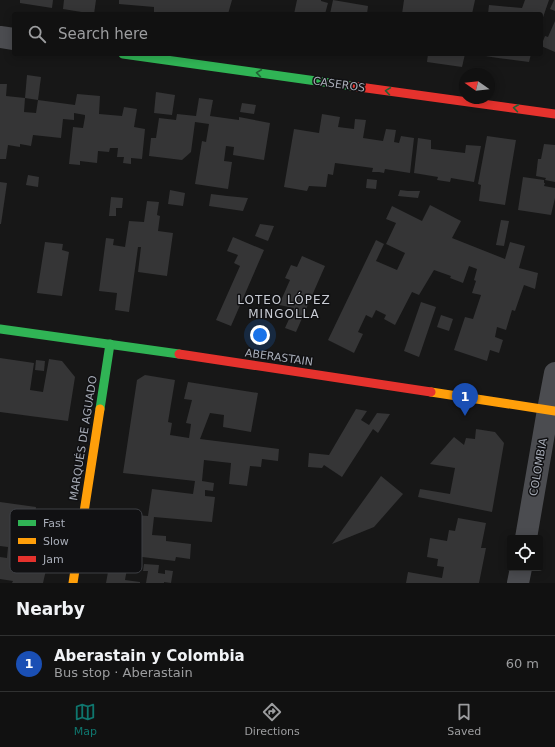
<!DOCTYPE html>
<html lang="en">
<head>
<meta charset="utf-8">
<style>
  :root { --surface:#111; --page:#1a1a1a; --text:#f1f3f6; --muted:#9c9d9f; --line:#303131; --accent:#0f766e }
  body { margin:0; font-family:"DejaVu Sans",sans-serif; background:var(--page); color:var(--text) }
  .controls { position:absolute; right:12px; bottom:12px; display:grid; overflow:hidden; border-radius:4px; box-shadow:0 2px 10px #0003 }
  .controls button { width:36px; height:36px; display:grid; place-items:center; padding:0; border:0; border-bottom:1px solid var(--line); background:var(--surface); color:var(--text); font:20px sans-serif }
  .compass { position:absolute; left:459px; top:68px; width:36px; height:36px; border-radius:50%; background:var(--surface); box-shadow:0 2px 10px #0003; rotate:284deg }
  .you { position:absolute; left:260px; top:335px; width:14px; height:14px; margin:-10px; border:3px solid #fff; border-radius:50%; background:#1a73e8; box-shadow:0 0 0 6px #1a73e833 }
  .badge { display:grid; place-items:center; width:26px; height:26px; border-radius:50%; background:var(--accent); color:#fff; font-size:13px; font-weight:700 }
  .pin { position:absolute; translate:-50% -33px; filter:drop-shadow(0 1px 2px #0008) }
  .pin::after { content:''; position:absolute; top:21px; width:14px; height:12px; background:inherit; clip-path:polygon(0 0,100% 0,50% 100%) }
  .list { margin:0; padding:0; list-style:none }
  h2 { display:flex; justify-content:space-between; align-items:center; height:52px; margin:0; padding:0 16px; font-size:17px }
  h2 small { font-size:13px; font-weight:400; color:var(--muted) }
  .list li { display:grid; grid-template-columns:26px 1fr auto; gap:12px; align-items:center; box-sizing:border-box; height:56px; padding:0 16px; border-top:1px solid var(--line) }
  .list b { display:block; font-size:15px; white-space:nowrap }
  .list p { margin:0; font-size:13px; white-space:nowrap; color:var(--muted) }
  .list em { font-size:13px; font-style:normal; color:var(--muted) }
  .icon { flex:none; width:22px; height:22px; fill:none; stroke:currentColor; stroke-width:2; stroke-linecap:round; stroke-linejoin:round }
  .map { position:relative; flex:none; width:555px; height:583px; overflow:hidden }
  .search { position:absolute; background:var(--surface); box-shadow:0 2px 10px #0003; left:12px; right:12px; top:12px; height:44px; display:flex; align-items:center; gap:10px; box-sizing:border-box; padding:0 14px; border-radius:4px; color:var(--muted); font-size:15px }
  .sheet { height:108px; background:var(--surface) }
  nav { display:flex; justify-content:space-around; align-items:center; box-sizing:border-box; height:56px; border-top:1px solid var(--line); background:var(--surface); font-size:11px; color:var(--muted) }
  nav a { display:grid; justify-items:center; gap:2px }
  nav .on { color:var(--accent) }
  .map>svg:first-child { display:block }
  .building { fill:#353536 }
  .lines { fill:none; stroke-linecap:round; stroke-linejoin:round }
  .street { stroke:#4b4c50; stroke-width:22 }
  .fast { stroke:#30b455; stroke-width:9 }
  .slow { stroke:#ff9f0a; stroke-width:9 }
  .jam { stroke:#e5322d; stroke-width:9 }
  .oneway { stroke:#206234 }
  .labels { text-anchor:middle; stroke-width:3; stroke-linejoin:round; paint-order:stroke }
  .street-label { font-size:11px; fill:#a8adb8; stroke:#111113 }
  .neighbourhood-label { font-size:12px; letter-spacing:1px; fill:#c9ccd4; stroke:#111113 }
  .key { fill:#111113; stroke:#3e4045; stroke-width:1 }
  .key-label { font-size:11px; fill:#a8adb8 }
</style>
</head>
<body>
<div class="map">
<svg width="555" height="583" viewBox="0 0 555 583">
  <rect width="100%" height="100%" fill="#171717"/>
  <g class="building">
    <path d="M20,0H53L52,8L20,3Z"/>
    <path d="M64,0H96L94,14L63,9Z"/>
    <path d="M119,0H232L228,14H154V7L119,4Z"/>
    <path d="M297,0H321V1L328,3L325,14H294Z"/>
    <path d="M333,0L368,6L367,14H330Z"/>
    <path d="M404,0H475L472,14H402Z"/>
    <path d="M525,0H549L541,23V14H488L489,5L522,8Z"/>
    <path d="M554,0H555V11L550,9Z"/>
    <path d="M555,21V52L541,46L545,36L548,37Z"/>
    <path d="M428,54H465L462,67L427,62Z"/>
    <path d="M479,54H531L529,62L498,58L479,55Z"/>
    <path d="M27,75L41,77L38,100L25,98Z"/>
    <path d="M0,84H7L6,96L25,98L24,112L36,113L38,100L75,105L77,94L100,96L99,114L122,116L124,107L137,109L134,127L145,129L142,159L131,158V164L123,163L124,157H117L118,148H110L109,152L98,151L97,163L80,161V165L69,164L73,127L83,128L85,117V115L74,113V120L63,119L61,138L33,135L31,146L20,144V147L8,145L6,159H0Z"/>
    <path d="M156,92L175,95L172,115L154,113Z"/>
    <path d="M199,98L213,100L210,116L239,120V117L270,123L264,160L233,155L234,147L226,146L224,161L232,162L228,189L195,184L202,141L206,142L209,124L195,122L191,152L182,160L149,156L151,138H156L159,118L176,120L177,114L196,116Z"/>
    <path d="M242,103L256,105L254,114L240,112Z"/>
    <path d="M322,114L340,117L338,127L354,129L355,119L366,120L363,138L383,141L386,129L396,130L394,142L399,143L401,136L414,138L410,173L385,169L384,173L379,172H372L373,168L335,163L333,175L328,174L326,187L309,186L307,191L284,187L294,129L319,133Z"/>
    <path d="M487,136L516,140L505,205L479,201L481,185L478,184Z"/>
    <path d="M418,138L431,140V149L465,153L466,145L481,146L474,182L451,178L450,182L437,180L438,177L414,173Z"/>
    <path d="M544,144L555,145V182L545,180L546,178L536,176L538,159H541Z"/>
    <path d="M28,175L39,177L38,187L26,185Z"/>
    <path d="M523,177L544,180V183H545L544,186L555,188V198L551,215L518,210Z"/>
    <path d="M367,179L377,180L376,189L366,188Z"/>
    <path d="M0,182L7,183L1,224H0Z"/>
    <path d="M170,190L185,193L183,206L168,204Z"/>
    <path d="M400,190L408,191H420L418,198L398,196Z"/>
    <path d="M211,194L227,196L248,198L243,211L209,206Z"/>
    <path d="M111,197L123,198L122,208H116V216H109Z"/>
    <path d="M147,201L159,202L157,215L160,216L158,231L173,233L167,276L138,272L141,247H138L129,312L115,310L117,293L99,291L106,238L114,239L113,245L125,247L129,221L144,222Z"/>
    <path d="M430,205L461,221L452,238L505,259L510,242L525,246L519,268L538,273L535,289L524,285L515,311L512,310L506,330L497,327L495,337L503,340L499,353L490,350L487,361L454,350L465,317L473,319L481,295L472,293L476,281L474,280L477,269L469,266L463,283L450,278L451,276L434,270L419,295L412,292L395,325L384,319L386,315L376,310L372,318L366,315L358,332L363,334L354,353L328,340L376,240L384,244L376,261L397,270L405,253L386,244L396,223L386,219L392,206L422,221Z"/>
    <path d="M501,220L509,221L504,246L496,245Z"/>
    <path d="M260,224L274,226L268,241L255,236Z"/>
    <path d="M233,237L264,250L231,326L216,320L240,266L234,263L238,255L227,251Z"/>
    <path d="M45,242L63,244L62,250L69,252L62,296L37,293Z"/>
    <path d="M302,256L325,266L296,332L285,328L294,308L279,305L290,280L285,278L291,265L297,267Z"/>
    <path d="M421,302L436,307L419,357L404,351Z"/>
    <path d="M441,315L453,319L449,331L437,327Z"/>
    <path d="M0,358L34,363L30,390L43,392L49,359L62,361L75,377L68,421L0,412Z"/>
    <path d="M36,360L45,361L44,371L35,370Z"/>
    <path d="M145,375L175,380L168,422L172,423L170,435L189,438L191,424L186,423L192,400L184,399L188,382L258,393L251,432L223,427L224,415L210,413L200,439L279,449L278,461L262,459L261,467L250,466L247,486L229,484L231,463L204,460L202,481L214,483L213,491L205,490V496L215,497L212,522L154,517L152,535L166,536V541L191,544L190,559L176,557L175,561L118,554L123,514L148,516L152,489L193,494L195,481L123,473L137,380Z"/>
    <path d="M356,409L367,411L361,420L369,425L377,413L390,414L378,433L373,429L342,477L324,465L322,468L308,467L309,453L329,455Z"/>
    <path d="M476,429L495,432L504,443L492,512L418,497L420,489L450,494L455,468L430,464L454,437L464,445L466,438L475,439Z"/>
    <path d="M381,476L403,494L374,527L332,544Z"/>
    <path d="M0,502L36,507L33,529L40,530L35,568L46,570L43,583H12L13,581L0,579V557L7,558L8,547L0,546Z"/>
    <path d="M458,518L486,523L481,548H486L479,583H406L408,572L442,578L444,567L437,566L438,559L427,557L430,538L447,541L449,530L455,531Z"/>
    <path d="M110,561L128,563L125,580L140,582V583H106Z"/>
    <path d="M144,564L159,565L158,573L165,574V570L173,571L171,583L164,582V583H146L148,571H143Z"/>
  </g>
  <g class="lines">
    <g class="street">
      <path d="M0,37L14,39"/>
      <path d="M526,538L548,410L555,373"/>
      <path d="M518,583L521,568"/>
    </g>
    <g class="fast">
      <path d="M123,54L352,86"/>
      <path d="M0,329L179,354"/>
      <path d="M100,409L110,344"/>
    </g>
    <g class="slow">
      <path d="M431,392L555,411"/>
      <path d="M73,583L100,409"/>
    </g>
    <g class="jam">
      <path d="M352,86L555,114"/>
      <path d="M179,354L431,392"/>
    </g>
  </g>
  <defs><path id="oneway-chevron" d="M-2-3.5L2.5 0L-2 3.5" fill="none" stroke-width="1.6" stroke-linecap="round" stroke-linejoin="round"/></defs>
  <g class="oneway">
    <use href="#oneway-chevron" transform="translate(259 73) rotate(-172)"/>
    <use href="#oneway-chevron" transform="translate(388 91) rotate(-172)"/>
    <use href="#oneway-chevron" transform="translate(516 108) rotate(-172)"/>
  </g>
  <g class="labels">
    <g class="street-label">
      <text transform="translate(339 84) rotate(8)" y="4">CASEROS</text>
      <text transform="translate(279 357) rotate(8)" y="4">ABERASTAIN</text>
      <text transform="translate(83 438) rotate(-81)" y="4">MARQUÉS DE AGUADO</text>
      <text transform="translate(538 467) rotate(-80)" y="4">COLOMBIA</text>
    </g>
    <g class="neighbourhood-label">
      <text x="284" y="304">LOTEO LÓPEZ<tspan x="284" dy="14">MINGOLLA</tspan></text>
    </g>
  </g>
  <rect x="10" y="509" width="132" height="64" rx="6" class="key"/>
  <rect x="18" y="520" width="18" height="6" fill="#30b455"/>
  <rect x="18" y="538" width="18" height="6" fill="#ff9f0a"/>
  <rect x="18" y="556" width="18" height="6" fill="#e5322d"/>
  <g class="key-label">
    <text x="43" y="527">Fast</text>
    <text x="43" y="545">Slow</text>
    <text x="43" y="563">Jam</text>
  </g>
</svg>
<div class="controls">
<button><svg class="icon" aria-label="locate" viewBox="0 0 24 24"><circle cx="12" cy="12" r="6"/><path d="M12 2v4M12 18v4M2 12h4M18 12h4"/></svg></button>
</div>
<svg class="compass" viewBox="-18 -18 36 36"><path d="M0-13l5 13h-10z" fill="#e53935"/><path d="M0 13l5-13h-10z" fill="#9c9d9f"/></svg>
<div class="you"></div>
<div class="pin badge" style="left:465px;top:416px;background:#1a4fb4">1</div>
<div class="search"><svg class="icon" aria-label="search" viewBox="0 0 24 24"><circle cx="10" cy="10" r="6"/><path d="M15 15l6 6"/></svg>Search here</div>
</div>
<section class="sheet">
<h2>Nearby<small></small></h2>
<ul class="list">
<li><span class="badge" style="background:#1a4fb4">1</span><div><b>Aberastain y Colombia</b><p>Bus stop · Aberastain</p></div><em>60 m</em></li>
</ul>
</section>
<nav>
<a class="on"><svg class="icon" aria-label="map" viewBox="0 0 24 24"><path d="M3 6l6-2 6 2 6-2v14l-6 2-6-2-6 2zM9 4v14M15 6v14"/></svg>Map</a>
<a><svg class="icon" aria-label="directions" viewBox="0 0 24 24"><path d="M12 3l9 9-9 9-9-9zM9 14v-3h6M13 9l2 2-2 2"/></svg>Directions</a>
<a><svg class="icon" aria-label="saved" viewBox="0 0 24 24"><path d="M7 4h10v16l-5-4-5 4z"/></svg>Saved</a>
</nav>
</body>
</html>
